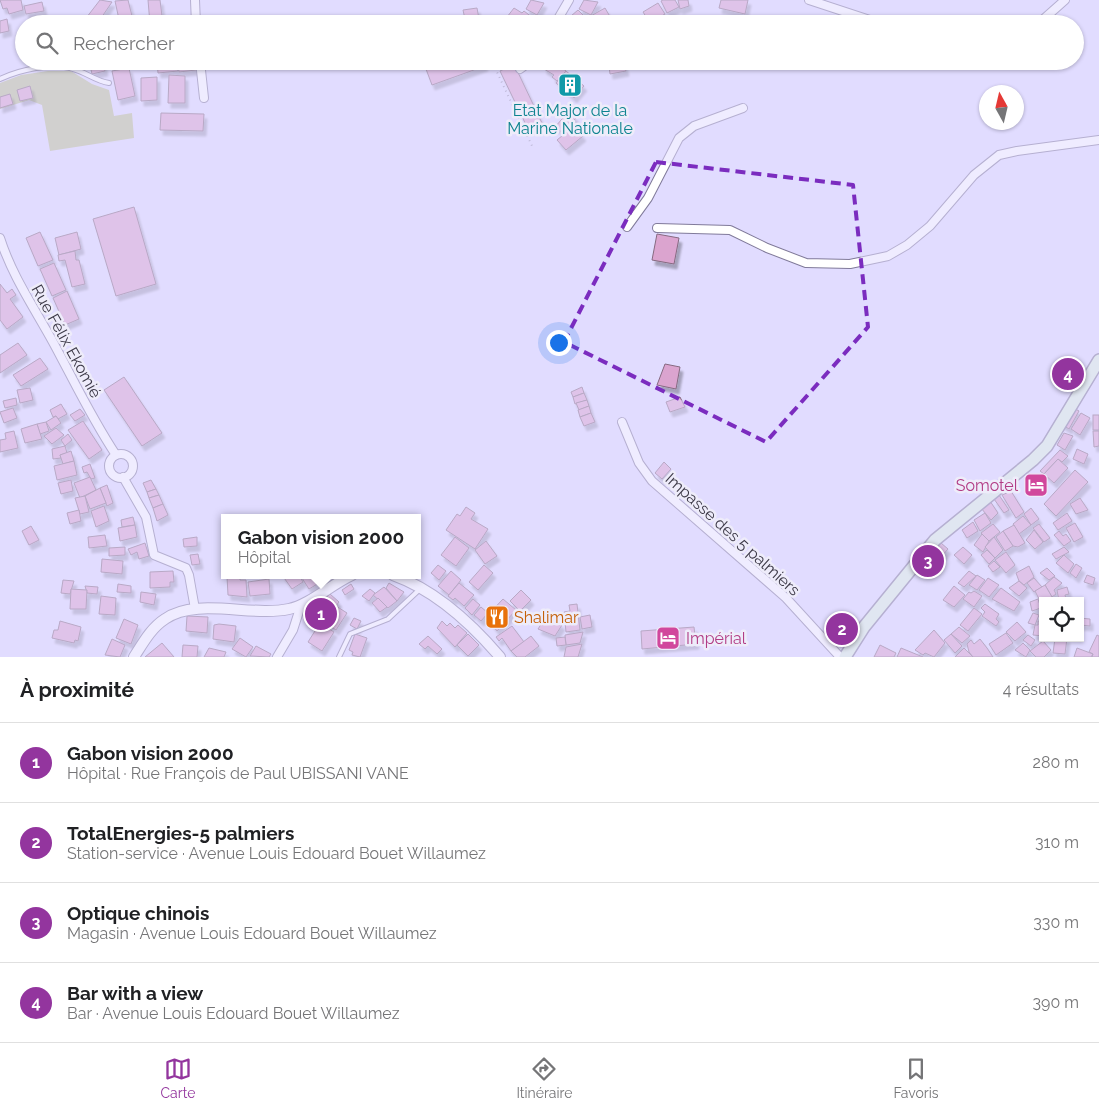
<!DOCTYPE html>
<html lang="fr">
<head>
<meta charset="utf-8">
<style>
  :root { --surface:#fff; --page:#f2f2f2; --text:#202124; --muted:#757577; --line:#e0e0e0; --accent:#93359e }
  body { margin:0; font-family:Raleway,sans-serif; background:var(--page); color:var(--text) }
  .controls { position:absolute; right:15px; bottom:15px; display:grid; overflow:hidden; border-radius:0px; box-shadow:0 1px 4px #0004 }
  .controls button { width:45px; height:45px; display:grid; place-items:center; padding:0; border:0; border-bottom:1px solid var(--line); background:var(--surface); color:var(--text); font:25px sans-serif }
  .compass { position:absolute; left:979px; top:85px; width:45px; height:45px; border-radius:50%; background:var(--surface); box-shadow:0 1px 4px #0004; rotate:352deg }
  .you { position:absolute; left:558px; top:342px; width:18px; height:18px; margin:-12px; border:4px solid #fff; border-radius:50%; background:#1a73e8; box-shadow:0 0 0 8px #1a73e833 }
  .badge { display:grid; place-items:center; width:32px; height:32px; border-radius:50%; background:var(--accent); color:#fff; font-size:16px; font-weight:700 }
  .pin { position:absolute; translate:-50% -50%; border:2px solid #fff; box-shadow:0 1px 5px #0006 }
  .popup { position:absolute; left:221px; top:514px; width:200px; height:65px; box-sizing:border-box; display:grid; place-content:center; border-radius:0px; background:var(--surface); filter:drop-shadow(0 1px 4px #0005); font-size:16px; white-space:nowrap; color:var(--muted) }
  .popup b { font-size:19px; color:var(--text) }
  .popup::after { content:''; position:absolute; left:50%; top:100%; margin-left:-10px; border:10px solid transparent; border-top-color:var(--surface) }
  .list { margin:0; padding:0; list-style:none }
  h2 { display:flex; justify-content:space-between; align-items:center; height:65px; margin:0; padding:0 20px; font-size:21px }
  h2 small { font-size:16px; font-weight:400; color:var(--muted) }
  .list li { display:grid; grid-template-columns:32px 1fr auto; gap:15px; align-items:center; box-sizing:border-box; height:80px; padding:0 20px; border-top:1px solid var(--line) }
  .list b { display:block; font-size:19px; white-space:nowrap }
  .list p { margin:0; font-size:16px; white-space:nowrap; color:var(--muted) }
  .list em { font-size:16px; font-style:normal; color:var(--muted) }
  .icon { flex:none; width:28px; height:28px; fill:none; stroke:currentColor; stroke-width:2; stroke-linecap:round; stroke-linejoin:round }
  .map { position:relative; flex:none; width:1099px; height:657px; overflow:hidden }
  .search { position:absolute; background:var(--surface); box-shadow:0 1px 4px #0004; left:15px; right:15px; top:15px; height:55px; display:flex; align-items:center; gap:12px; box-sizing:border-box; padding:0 18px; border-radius:28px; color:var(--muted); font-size:19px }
  .sheet { height:385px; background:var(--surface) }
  nav { display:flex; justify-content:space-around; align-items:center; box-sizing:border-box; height:70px; border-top:1px solid var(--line); background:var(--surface); font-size:14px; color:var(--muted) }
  nav a { display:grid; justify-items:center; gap:2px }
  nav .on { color:var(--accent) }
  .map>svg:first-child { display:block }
  .green { fill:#bdc196 }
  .building { fill:#dba4cf; stroke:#866a80; filter:url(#shadow) }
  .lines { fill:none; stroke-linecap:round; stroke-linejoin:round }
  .service-casing { stroke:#807a9a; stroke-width:6 }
  .minor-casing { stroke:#807a9a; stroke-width:10 }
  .tertiary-casing { stroke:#807a9a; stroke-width:12 }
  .secondary-casing { stroke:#807a9a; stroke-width:14 }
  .path { stroke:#9591ab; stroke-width:2; stroke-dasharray:1 4; stroke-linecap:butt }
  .service { stroke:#fff; stroke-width:4 }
  .minor { stroke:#fff; stroke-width:8 }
  .tertiary { stroke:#fff; stroke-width:10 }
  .secondary { stroke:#def2e0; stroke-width:11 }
  .marked { fill:none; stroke:#7b2cbf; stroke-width:4; stroke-dasharray:10 6; stroke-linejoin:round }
  .labels { text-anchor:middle; stroke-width:5; stroke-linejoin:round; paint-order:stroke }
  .culture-label { font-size:16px; fill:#0d838f; stroke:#eeecfa }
  .street-label { font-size:16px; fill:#3c3947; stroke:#eeecfa }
  .hotel-label { font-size:16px; fill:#b23c85; stroke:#eeecfa; text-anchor:end }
  .food-label { font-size:16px; fill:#c56008; stroke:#eeecfa; text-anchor:start }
</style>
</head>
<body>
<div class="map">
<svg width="1099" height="657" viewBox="0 0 1099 657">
  <defs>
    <filter id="shadow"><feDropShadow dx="3" dy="5" stdDeviation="1" flood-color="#0004"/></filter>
  </defs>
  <rect width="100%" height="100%" fill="#e1dcff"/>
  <path class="green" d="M48,71H71L92,84L109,90L114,116L132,113L134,138L50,151L42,105L29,100L0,109V83L21,75Z"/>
  <g class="building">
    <path d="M0,0H21L23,10L9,14L7,8L3,9Z"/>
    <path d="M100,0L112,2L97,24H86L83,22Z"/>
    <path d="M128,0L134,24H120L115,1Z"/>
    <path d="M148,0H160L163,24H150Z"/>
    <path d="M531,0L544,3L537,15L526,9Z"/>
    <path d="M584,0L598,2L591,15L579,9Z"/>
    <path d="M663,0H675L679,7L667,13L661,1Z"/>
    <path d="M678,0H688L689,6L680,9Z"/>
    <path d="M721,0H748L745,14L719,8Z"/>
    <path d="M42,2L44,11L26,14L24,6Z"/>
    <path d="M658,3L665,14L650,23L643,12Z"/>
    <path d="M477,8L480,24H466L463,10Z"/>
    <path d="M514,8L522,13L524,11L537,21L535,24H517L507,17Z"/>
    <path d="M605,8L612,20L605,24H593L589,17Z"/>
    <path d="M578,10L584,16L578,22L571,16Z"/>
    <path d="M7,19L9,31L0,33V21Z"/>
    <path d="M89,61H103L105,71L92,74Z"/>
    <path d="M157,61H177L178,71L158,73Z"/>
    <path d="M178,61H195L196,70L179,72Z"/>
    <path d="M423,61H484L485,66L432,85Z"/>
    <path d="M624,63L626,71L610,74L609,66Z"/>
    <path d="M514,64L542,123L528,129L500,71Z"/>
    <path d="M544,65L560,66L566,71L557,81L552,77L554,75L544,69Z"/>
    <path d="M129,68L135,96L118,100L112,71Z"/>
    <path d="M566,71L584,86L574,98L556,83Z"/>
    <path d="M169,75L185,76V103H168Z"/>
    <path d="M157,77V100L141,101V78Z"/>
    <path d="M30,86L33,98L20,101L17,90Z"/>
    <path d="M10,94L13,104L0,108V97Z"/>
    <path d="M569,111L576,118L563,133L555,127Z"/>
    <path d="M161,113L204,114L203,131L160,130Z"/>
    <path d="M574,126L583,136L566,150L557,140Z"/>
    <path d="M134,207L156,284L116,296L93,219Z"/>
    <path d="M40,232L53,260L38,266L26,238Z"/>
    <path d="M77,232L81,249L59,255L55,238Z"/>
    <path d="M657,234L679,238L674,264L652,260Z"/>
    <path d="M75,251L76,260H79L85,284L72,287L65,260L59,261L58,255Z"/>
    <path d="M54,263L66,290L52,296L40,269Z"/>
    <path d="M0,284L7,293L12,289L16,295L10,299L23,317L7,329L0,320Z"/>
    <path d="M67,291L79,319L65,325L53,298Z"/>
    <path d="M18,343L27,355L0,373V355Z"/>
    <path d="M40,358L48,369L21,386L13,375Z"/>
    <path d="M665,364L680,367L676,389L657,385Z"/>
    <path d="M124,377L162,433L142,446L104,390Z"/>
    <path d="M582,387L584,393L573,397L571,392Z"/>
    <path d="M30,388L33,400L20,403L17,390Z"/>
    <path d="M584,393L587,400L575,404L573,397Z"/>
    <path d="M680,397L685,407L670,412L666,402Z"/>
    <path d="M16,398L17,405L5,408L3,401Z"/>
    <path d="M587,400L589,406L579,410L576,403Z"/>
    <path d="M61,404L67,414L58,419L56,416L53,417L50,410Z"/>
    <path d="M589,406L591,413L580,417L578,410Z"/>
    <path d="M1072,407L1079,411L1069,429L1061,424Z"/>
    <path d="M13,408L17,418L4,423L0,412Z"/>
    <path d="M80,409L85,415L75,421L70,415Z"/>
    <path d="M591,413L595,422L584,426L580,417Z"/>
    <path d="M1081,413L1090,418L1080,435L1071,429Z"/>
    <rect x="1093" y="415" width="6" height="15"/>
    <path d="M56,416L61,423L51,430L46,422Z"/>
    <path d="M83,421L102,450L89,459L68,430Z"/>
    <path d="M46,422L49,431L40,434L37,424Z"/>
    <path d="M37,424L42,439L25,443L21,429Z"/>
    <path d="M56,428L64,435L52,444L44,436Z"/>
    <path d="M14,431L18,448L0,452V440L6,439L5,433Z"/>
    <path d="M1093,431H1099V446L1094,447Z"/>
    <path d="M1064,433L1073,436L1065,450L1057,445Z"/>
    <path d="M68,434L72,440L65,446L61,440Z"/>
    <path d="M65,446L67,453L60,455L61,458L53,459L52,449Z"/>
    <path d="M1077,449L1088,454L1084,464L1073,459Z"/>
    <path d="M1060,450L1068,456L1062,462L1058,459L1044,474L1040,471Z"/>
    <path d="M71,451L74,461L63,464L60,455Z"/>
    <path d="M1058,459L1068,468L1054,483L1044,474Z"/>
    <path d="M74,461L77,475L57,480L54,466Z"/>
    <path d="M664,462L671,469L662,479L655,473Z"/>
    <path d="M90,464L95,478L91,479L87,472L84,473L82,467Z"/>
    <path d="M1075,470L1088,482L1056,516L1044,504Z"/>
    <path d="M90,477L96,490L80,498L74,483Z"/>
    <path d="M71,480L73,491L61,494L58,483Z"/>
    <path d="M151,480L156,489L147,492L143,483Z"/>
    <path d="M107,485L113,503L107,506L100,488Z"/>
    <path d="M100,488L106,503L90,509L85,496Z"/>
    <path d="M156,489L159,495L149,498L147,492Z"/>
    <path d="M1011,491L1024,512L1016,518L1002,495Z"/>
    <path d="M159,495L163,504L153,508L149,498Z"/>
    <path d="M999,495L1009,510L1004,513L994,499Z"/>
    <path d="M85,496L89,512L80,514L75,498Z"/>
    <path d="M1080,498L1088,510L1076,514L1070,504Z"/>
    <path d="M990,501L998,513L991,520L981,508Z"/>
    <path d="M163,504L168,515L157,521L153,508Z"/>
    <path d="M104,506L109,521L96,527L91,511Z"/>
    <path d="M466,507L475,513L471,519L488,529L475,549L446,530L457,514L460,516Z"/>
    <path d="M1031,508L1039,519L1031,525L1024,514Z"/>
    <path d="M79,510L81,521L70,524L67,513Z"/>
    <path d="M985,513L991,523L980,531L974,520Z"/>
    <path d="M1067,513L1072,521L1058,530L1053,523Z"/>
    <path d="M1023,516L1031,525L1019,534L1013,524Z"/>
    <path d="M133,517L135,525L122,527L121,520Z"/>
    <path d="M973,522L978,531L967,538L962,530Z"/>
    <path d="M1075,523L1083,537L1074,542L1066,528Z"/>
    <path d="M993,524L1000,532L989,541L981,533Z"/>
    <path d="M1039,524L1050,538L1044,542L1033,528Z"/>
    <path d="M135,525L137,537L120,541L118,528Z"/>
    <path d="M1014,525L1025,543L1018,547L1013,546L1003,531Z"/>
    <path d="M31,526L39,540L29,545L22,531Z"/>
    <path d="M1034,530L1043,542L1035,549L1026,540Z"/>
    <path d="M1003,531L1013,546L1005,551L996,537Z"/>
    <path d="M1059,531L1063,536L1066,534L1071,541L1064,546L1054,535Z"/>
    <path d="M982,534L989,541L983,552L974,545Z"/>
    <path d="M105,535L107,546L89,548L88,537Z"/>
    <path d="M197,537V546L184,547L183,539Z"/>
    <path d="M455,537L469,548L456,566L441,555Z"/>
    <path d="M994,537L1003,550L995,558L985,547Z"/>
    <path d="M486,541L497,556L485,564L475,550Z"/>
    <path d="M145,543L149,556L139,559L137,552L131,555L128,549Z"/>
    <path d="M941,543L948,549L942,556L934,549Z"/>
    <path d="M125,547V555L109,556V548Z"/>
    <path d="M963,547L972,555L964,564L954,555Z"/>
    <path d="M1064,547L1069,552L1056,559L1052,554Z"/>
    <path d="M987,550L995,558L989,564L981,555Z"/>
    <path d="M1006,552L1015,565L1006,573L995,560Z"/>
    <path d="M198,554L200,564L192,565L190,555Z"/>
    <path d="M1064,555L1074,564L1068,573L1056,563Z"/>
    <path d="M102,559L123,561L122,574L101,572Z"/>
    <path d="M994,561L1000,567L993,572L988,566Z"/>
    <path d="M1076,564L1082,568L1076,578L1070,573Z"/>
    <path d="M438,565L446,571L439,580L431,573Z"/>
    <path d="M484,565L493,573L478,590L469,582Z"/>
    <path d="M1029,566L1034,577L1024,585L1019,581L1016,573Z"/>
    <path d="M1047,568L1055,576L1049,580L1040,573Z"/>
    <path d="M173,571L174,582H170V587L150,588V572Z"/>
    <path d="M451,571L461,580L449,595L438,586Z"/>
    <path d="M969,571L976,576L964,587L958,583Z"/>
    <path d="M282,575H299L303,582L292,589Z"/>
    <path d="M300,575H321L324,580L309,589Z"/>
    <path d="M977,575L985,580L977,590L969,585Z"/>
    <path d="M1087,575L1095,578L1093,585L1084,582Z"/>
    <path d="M240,576V580H246L247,597L228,595L227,577Z"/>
    <path d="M1054,577L1062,583L1054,590L1056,594L1052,597L1045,585Z"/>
    <path d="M988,578L999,585L989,597L979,590Z"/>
    <path d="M1034,578L1042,587L1034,592L1027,583Z"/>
    <path d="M269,579L270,594L250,596L248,582Z"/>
    <path d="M63,580L74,581L70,594L61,593Z"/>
    <path d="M1019,581L1027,588L1019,596L1009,588Z"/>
    <path d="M389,583L404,592L397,601L386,588Z"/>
    <path d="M459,583L474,595L464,606L455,598L453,600L448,596Z"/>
    <path d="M118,584L131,586V593L117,592Z"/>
    <path d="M351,584L354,589L345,595L342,590Z"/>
    <path d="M1045,585L1052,597L1041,603L1035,591Z"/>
    <path d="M85,586L98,587L97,594L87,593Z"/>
    <path d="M954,586L965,595L954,607L943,600Z"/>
    <path d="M384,587L397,601L388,608L373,595Z"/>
    <path d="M1067,587L1069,594L1065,595L1066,599L1059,601L1057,590Z"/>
    <path d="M1001,588L1020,602L1014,611L992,599Z"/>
    <path d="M71,589L87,590L86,609H70Z"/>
    <path d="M370,589L375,593L369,601L362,596Z"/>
    <path d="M521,590L531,600L520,611L510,601Z"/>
    <path d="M974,591L982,596L974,607L963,599L969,592L971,593Z"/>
    <path d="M141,592L156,594L154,605L140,602Z"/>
    <path d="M330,594L339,602L336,606L333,604L329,611L320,604Z"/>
    <path d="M101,596L116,598L115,615L99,614Z"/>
    <path d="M378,598L387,607L380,612L372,603Z"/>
    <path d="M473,599L480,605L472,615L465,608Z"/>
    <path d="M503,599L516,610L497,631L486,617Z"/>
    <path d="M1038,599L1041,608L1032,611L1030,602Z"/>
    <path d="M333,604L347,613L336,630L322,621Z"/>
    <path d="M577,604L580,630L566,632L564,612L570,611L569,605Z"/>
    <path d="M985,604L999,614L996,619L999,622L996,626L982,616L985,612L981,608Z"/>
    <path d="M481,607L488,613L481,621L474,615Z"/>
    <path d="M974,608L982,614L968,631L960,625Z"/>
    <path d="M1033,613L1039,615L1035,625L1028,623Z"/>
    <path d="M547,615L562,625L555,636L538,629Z"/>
    <path d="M590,615L592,627L582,629L580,617Z"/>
    <path d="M187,616L208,617L207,633L186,631Z"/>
    <path d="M354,618L361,621L357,629L350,625Z"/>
    <path d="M1080,618L1090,619V626L1080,625Z"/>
    <path d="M124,619L138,625L131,644L116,638Z"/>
    <path d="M839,619L853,627L846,639L832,631Z"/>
    <path d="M60,621L81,627L78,641L75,640L74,643L52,638L54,630H58Z"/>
    <path d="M442,621L447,626L450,623L455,628L458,625L467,633L455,647L437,628Z"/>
    <path d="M1038,621L1043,622V636L1033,635L1035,625H1038Z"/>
    <path d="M1017,622L1026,632L1015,641L1006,632Z"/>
    <path d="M320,623L334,632L322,651L308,642Z"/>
    <path d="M219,624L236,626L234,642L213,639L214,625Z"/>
    <path d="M512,626L524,642L511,651L502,638L499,641L496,637Z"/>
    <path d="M694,627L696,644L642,649L641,631Z"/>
    <path d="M959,627L970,636L962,643L951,634Z"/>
    <path d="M934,630L945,643L934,657L925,653L923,655L915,650Z"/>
    <path d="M583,632L580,643L566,645L565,635Z"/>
    <path d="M1006,633L1013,643L996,655L989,644Z"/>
    <path d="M355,634L367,638L360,657L352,655L353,652L349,650Z"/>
    <path d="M468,634L479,645L468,656L457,645Z"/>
    <path d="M951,634L962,646L955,653L944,640Z"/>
    <path d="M1028,635L1035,640L1031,646L1023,640Z"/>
    <path d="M1097,635L1099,636V657H1092L1093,654L1089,652Z"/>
    <path d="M428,636L442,649L437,654L428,646L425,649L419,644Z"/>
    <path d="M531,636L539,646L525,657H517L511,651Z"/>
    <path d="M565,637L566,645L557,646L556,638Z"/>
    <path d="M240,638L253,647L246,657L232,649Z"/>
    <path d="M1055,638H1067L1065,654L1053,653Z"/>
    <path d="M112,639L125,645L120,657L105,655Z"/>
    <path d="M980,639L987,648L993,657H973L969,652L967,644L971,640L974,644Z"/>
    <path d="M1043,641L1051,650L1044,657H1036L1030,651Z"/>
    <path d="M162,643L174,657H145Z"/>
    <path d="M1023,643L1030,650L1026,657L1015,650Z"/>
    <path d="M582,644L578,657H564L566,647Z"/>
    <path d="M183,645L198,646L197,657H182Z"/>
    <path d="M880,645L896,653L894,657H874Z"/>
    <path d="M256,646L271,654L269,657L250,656Z"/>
    <path d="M209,648L226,652L224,657H204Z"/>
    <path d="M901,648L923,657H897Z"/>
    <path d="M964,648L973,657H955Z"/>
    <path d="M1077,648L1093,654L1091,657H1074Z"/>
  </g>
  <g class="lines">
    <g class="service-casing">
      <g id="service">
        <path d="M0,79C19,70 52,62 73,69C86,72 95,81 109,83"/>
        <path d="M339,657L350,634L388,619L420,589"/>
      </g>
    </g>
    <g class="minor-casing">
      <g id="minor">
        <path d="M195,0L196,24"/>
        <path d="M809,0L882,24"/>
        <path d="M555,24L569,0"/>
        <path d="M1038,24L1065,0"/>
        <path d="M200,61L204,98"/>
        <path d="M520,69L531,61"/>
        <path d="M627,227L648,198L679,138L694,126L743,108"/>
        <path d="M657,228L730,230L767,248L806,263L850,264L888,256L907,245L930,226L974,175L999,155L1017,151L1099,140"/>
        <path d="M0,238C12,276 35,309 54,344C74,381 92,419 116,455"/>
        <path d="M622,422L639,463L652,481L786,598L840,657"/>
        <circle cx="121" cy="466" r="12"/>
        <path d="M123,477L146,517L154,555L186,568L189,575L195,609"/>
        <path d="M277,657L293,630L301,605"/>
      </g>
    </g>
    <g class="tertiary-casing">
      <g id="tertiary">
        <path d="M393,575C435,590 471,623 500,657"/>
        <path d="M134,657C143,643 151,628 165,619C195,597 252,617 289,609C309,605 332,584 352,575"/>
      </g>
    </g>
    <g class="secondary-casing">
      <path id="secondary" d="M845,657L864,627L935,540L1033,460L1047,446L1099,360"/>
    </g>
    <path class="path" d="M495,68L533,148"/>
    <use href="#service" class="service"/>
    <use href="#minor" class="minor"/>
    <use href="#tertiary" class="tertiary"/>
    <use href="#secondary" class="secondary"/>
  </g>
  <path d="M0 0H1099V657H0ZM656,162L853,185L868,327L766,442L564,342Z" fill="#e1dcff" fill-opacity=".55" fill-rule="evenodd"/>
  <path class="marked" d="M656,162L853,185L868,327L766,442L564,342Z"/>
  <defs>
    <g id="building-square" transform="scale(1.25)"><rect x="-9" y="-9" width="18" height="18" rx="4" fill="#0f9aa8" stroke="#eeecfa"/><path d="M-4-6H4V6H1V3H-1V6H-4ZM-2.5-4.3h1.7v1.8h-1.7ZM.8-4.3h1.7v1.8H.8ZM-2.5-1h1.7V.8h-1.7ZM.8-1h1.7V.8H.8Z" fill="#fff"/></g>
    <g id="hotel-square" transform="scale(1.25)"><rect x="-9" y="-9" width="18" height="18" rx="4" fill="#d1479c" stroke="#eeecfa"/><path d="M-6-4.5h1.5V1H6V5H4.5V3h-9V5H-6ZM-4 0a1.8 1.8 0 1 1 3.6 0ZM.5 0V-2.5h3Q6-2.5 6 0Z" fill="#fff"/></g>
    <g id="restaurant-square" transform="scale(1.25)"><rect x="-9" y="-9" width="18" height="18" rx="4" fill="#e8710a" stroke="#eeecfa"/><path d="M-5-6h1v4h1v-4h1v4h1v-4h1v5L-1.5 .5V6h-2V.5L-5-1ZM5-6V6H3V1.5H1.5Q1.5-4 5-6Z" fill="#fff"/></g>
  </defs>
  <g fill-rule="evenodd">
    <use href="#building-square" x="570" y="85"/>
    <use href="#hotel-square" x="1036" y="485"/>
    <use href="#restaurant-square" x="497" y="617"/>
    <use href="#hotel-square" x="668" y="638"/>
  </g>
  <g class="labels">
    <g class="culture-label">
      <text x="570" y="116">Etat Major de la<tspan x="570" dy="18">Marine Nationale</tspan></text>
    </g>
    <g class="street-label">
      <text transform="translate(67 341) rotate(61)" y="6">Rue Félix Ekomié</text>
      <text transform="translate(733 534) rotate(42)" y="6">Impasse des 5 palmiers</text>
    </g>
    <g class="hotel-label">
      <text x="1018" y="491">Somotel</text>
      <text x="686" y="644" text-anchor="start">Impérial</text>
    </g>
    <g class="food-label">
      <text x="514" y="623">Shalimar</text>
    </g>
  </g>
</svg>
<div class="controls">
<button><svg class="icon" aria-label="locate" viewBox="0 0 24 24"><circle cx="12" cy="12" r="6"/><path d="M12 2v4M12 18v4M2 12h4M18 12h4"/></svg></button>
</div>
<svg class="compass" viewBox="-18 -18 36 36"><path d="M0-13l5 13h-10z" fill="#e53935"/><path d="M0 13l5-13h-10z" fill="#757577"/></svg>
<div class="you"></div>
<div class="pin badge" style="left:321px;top:614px">1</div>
<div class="popup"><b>Gabon vision 2000</b>Hôpital</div>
<div class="pin badge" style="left:842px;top:629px">2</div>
<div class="pin badge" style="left:928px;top:561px">3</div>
<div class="pin badge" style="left:1068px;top:374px">4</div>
<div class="search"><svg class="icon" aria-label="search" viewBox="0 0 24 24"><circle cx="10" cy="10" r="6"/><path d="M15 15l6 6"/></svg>Rechercher</div>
</div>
<section class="sheet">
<h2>À proximité<small>4 résultats</small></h2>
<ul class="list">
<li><span class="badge">1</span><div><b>Gabon vision 2000</b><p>Hôpital · Rue François de Paul UBISSANI VANE</p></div><em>280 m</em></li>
<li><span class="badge">2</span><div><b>TotalEnergies-5 palmiers</b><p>Station-service · Avenue Louis Edouard Bouet Willaumez</p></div><em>310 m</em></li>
<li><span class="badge">3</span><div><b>Optique chinois</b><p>Magasin · Avenue Louis Edouard Bouet Willaumez</p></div><em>330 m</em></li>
<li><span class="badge">4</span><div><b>Bar with a view</b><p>Bar · Avenue Louis Edouard Bouet Willaumez</p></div><em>390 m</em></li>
</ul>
</section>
<nav>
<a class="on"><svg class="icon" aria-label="map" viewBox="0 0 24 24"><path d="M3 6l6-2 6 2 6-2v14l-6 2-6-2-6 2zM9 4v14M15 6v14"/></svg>Carte</a>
<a><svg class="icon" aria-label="directions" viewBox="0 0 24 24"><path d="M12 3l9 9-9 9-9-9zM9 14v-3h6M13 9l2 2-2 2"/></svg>Itinéraire</a>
<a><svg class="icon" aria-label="saved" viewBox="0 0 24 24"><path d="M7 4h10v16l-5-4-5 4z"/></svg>Favoris</a>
</nav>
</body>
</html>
